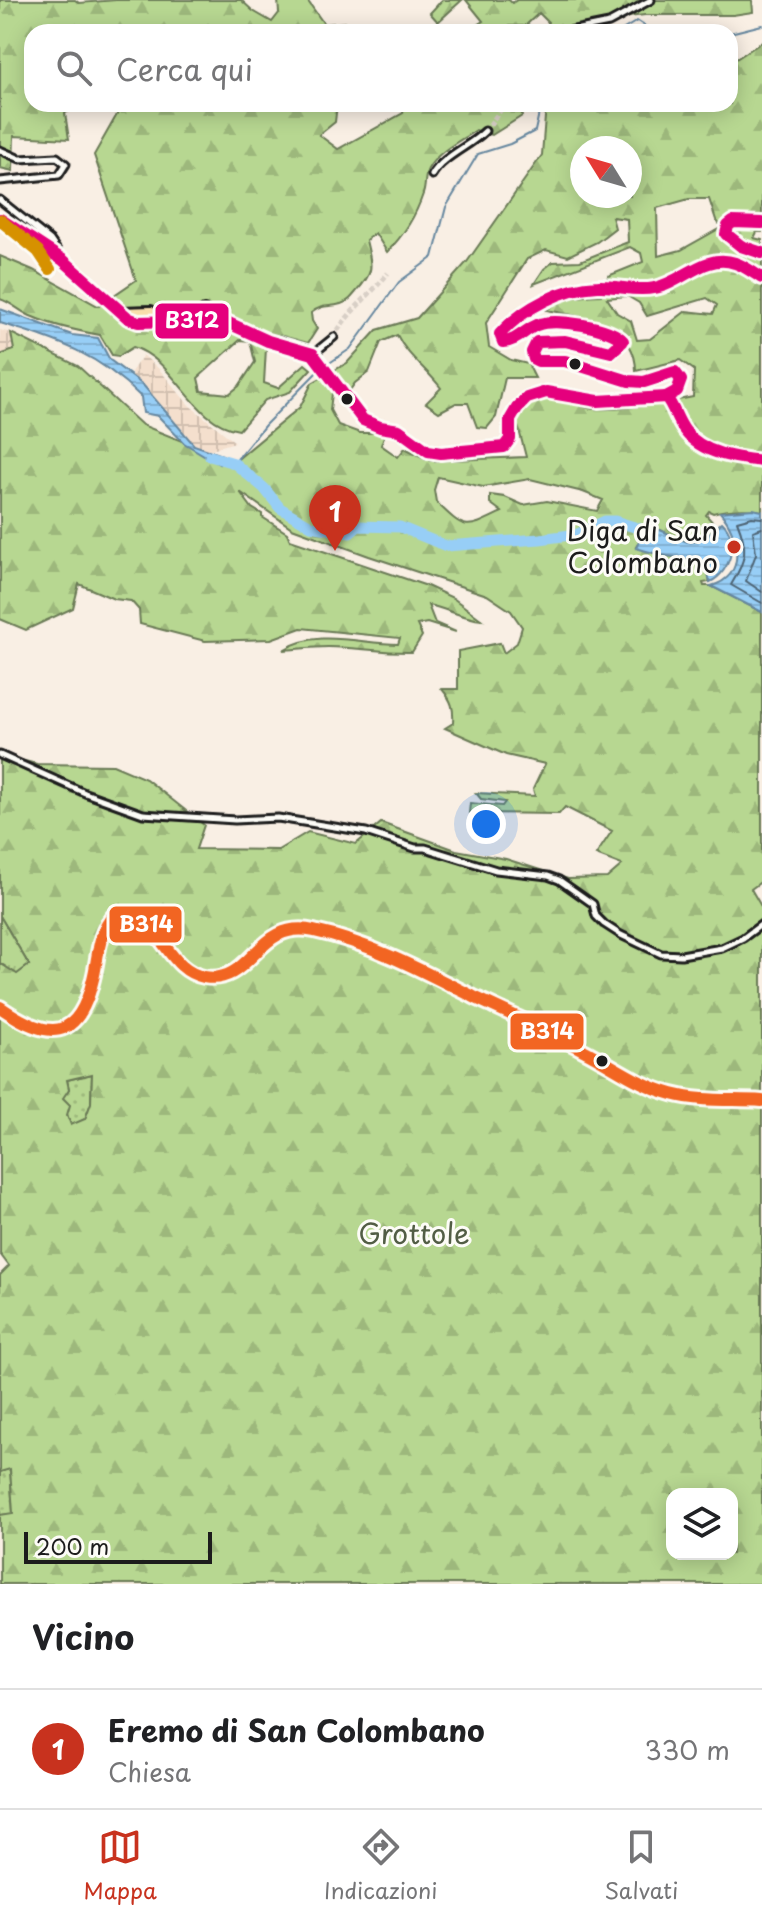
<!DOCTYPE html>
<html lang="it">
<head>
<meta charset="utf-8">
<style>
  :root { --surface:#fff; --page:#f6f6f6; --text:#202124; --muted:#757577; --line:#e0e0e0; --accent:#c8321e }
  body { margin:0; font-family:"Playpen Sans",sans-serif; background:var(--page); color:var(--text) }
  .controls { position:absolute; right:24px; bottom:24px; display:grid; overflow:hidden; border-radius:16px; box-shadow:0 4px 20px #0003 }
  .controls button { width:72px; height:72px; display:grid; place-items:center; padding:0; border:0; border-bottom:2px solid var(--line); background:var(--surface); color:var(--text); font:40px sans-serif }
  .compass { position:absolute; left:570px; top:136px; width:72px; height:72px; border-radius:50%; background:var(--surface); box-shadow:0 4px 20px #0003; rotate:307deg }
  .scale { position:absolute; left:24px; bottom:20px; width:188px; box-sizing:border-box; padding-left:8px; border:4px solid #1c1c1c; border-top:0; font-size:22px; line-height:28px; white-space:nowrap; color:#1c1c1c; -webkit-text-stroke:6px #fdfcf7; paint-order:stroke }
  .you { position:absolute; left:486px; top:824px; width:28px; height:28px; margin:-20px; border:6px solid #fff; border-radius:50%; background:#1a73e8; box-shadow:0 0 0 12px #1a73e833 }
  .badge { display:grid; place-items:center; width:52px; height:52px; border-radius:50%; background:var(--accent); color:#fff; font-size:26px; font-weight:700 }
  .pin { position:absolute; translate:-50% -66px; filter:drop-shadow(0 2px 4px #0008) }
  .pin::after { content:''; position:absolute; top:42px; width:28px; height:24px; background:inherit; clip-path:polygon(0 0,100% 0,50% 100%) }
  .list { margin:0; padding:0; list-style:none }
  h2 { display:flex; justify-content:space-between; align-items:center; height:104px; margin:0; padding:0 32px; font-size:34px }
  h2 small { font-size:26px; font-weight:400; color:var(--muted) }
  .list li { display:grid; grid-template-columns:52px 1fr auto; gap:24px; align-items:center; box-sizing:border-box; height:120px; padding:0 32px; border-top:2px solid var(--line) }
  .list b { display:block; font-size:30px; white-space:nowrap }
  .list p { margin:0; font-size:26px; white-space:nowrap; color:var(--muted) }
  .list em { font-size:26px; font-style:normal; color:var(--muted) }
  .icon { flex:none; width:44px; height:44px; fill:none; stroke:currentColor; stroke-width:2; stroke-linecap:round; stroke-linejoin:round }
  .map { position:relative; flex:none; width:762px; height:1584px; overflow:hidden }
  .search { position:absolute; background:var(--surface); box-shadow:0 4px 20px #0003; left:24px; right:24px; top:24px; height:88px; display:flex; align-items:center; gap:20px; box-sizing:border-box; padding:0 28px; border-radius:24px; color:var(--muted); font-size:30px }
  .sheet { height:224px; background:var(--surface) }
  nav { display:flex; justify-content:space-around; align-items:center; box-sizing:border-box; height:112px; border-top:2px solid var(--line); background:var(--surface); font-size:22px; color:var(--muted) }
  nav a { display:grid; justify-items:center; gap:4px }
  nav .on { color:var(--accent) }
  .map>svg:first-child { display:block }
  .industrial { fill:url(#industrial-grid) }
  .grass { fill:url(#grass-dots); stroke:#6a7a56; stroke-width:2 }
  .forest { fill:url(#forest-firs); stroke:#6a7a56; stroke-width:2; fill-rule:evenodd }
  .park { fill:url(#park-tufts); stroke:#6a7a56; stroke-width:2 }
  .water { fill:url(#water-rules); stroke:#66879f; stroke-width:2 }
  .lines { fill:none; stroke-linecap:round; stroke-linejoin:round }
  .shore { stroke:#4d6373; stroke-width:2 }
  .stream { stroke:#66879f; stroke-width:2 }
  .river { stroke:#97cef6; stroke-width:11 }
  .minor-tunnel { stroke:#d8cfc6; stroke-width:5; stroke-dasharray:5 2.5; stroke-linecap:butt }
  .primary-tunnel { stroke:#d8cfc6; stroke-width:8; stroke-dasharray:8 4; stroke-linecap:butt }
  .minor-casing { stroke:#1c1c1c; stroke-width:11 }
  .tertiary-casing { stroke:#1c1c1c; stroke-width:12 }
  .primary-casing { stroke:#1c1c1c; stroke-width:14 }
  .minor { stroke:#fdfcf7; stroke-width:5 }
  .tertiary { stroke:#fdfcf7; stroke-width:6 }
  .primary { stroke:#f8deab; stroke-width:8 }
  .bus-1-casing { stroke:#fdfcf7; stroke-width:18 }
  .bus-2-casing { stroke:#fdfcf7; stroke-width:18 }
  .bus-3-casing { stroke:#fdfcf7; stroke-width:18 }
  .bus-1 { stroke:#e5007d; stroke-width:12 }
  .bus-2 { stroke:#f26522; stroke-width:12 }
  .bus-3 { stroke:#d69104; stroke-width:12 }
  .bus-dot { fill:#1c1c1c; stroke:#fdfcf7; stroke-width:3 }
  .poi-dot { fill:#c8321e; stroke:#fdfcf7; stroke-width:3 }
  .labels { text-anchor:middle; stroke-width:6; stroke-linejoin:round; paint-order:stroke }
  .poi-label { font-size:28px; fill:#1c1c1c; stroke:#fdfcf7; text-anchor:end }
  .park-label { font-size:28px; fill:#525d45; stroke:#fdfcf7 }
  .line-badge { stroke:#fdfcf7; stroke-width:3 }
  .badge-label { font-size:22px; text-anchor:middle; font-weight:bold; fill:#fff }
</style>
</head>
<body>
<div class="map">
<svg width="762" height="1584" viewBox="0 0 762 1584">
  <defs>
    <pattern id="industrial-grid" width="8" height="8" patternUnits="userSpaceOnUse" patternTransform="scale(2)"><rect width="8" height="8" fill="#f4dfcd"/><path d="M0 4h8M4 0v8" fill="none" stroke="#d1bfaf"/></pattern>
    <pattern id="grass-dots" width="8" height="8" patternUnits="userSpaceOnUse" patternTransform="scale(2)"><rect width="8" height="8" fill="#b7d791"/><path d="M2 2h.1M6 6h.1" fill="none" stroke="#9db87c" stroke-width="1.8" stroke-linecap="round"/></pattern>
    <pattern id="forest-firs" width="22" height="20" patternUnits="userSpaceOnUse" patternTransform="scale(2)"><rect width="22" height="20" fill="#b7d791"/><path d="M5 1l3.5 6h-7zM16 11l3.5 6h-7z" fill="#9db87c"/></pattern>
    <pattern id="park-tufts" width="24" height="20" patternUnits="userSpaceOnUse" patternTransform="scale(2)"><rect width="24" height="20" fill="#b7d791"/><path d="M3 7l-1-3M5 7V3M7 7l1-3M15 17l-1-3M17 17v-4M19 17l1-3" fill="none" stroke="#9db87c"/></pattern>
    <pattern id="water-rules" width="6" height="5" patternUnits="userSpaceOnUse" patternTransform="scale(2)"><rect width="6" height="5" fill="#97cef6"/><path d="M0 2.5h6" fill="none" stroke="#82b0d2"/></pattern>
  </defs>
  <rect width="100%" height="100%" fill="#f9efe4"/>
  <filter id="ink" filterUnits="userSpaceOnUse"><feTurbulence type="fractalNoise" baseFrequency=".0125" numOctaves="2"/><feDisplacementMap in="SourceGraphic" scale="16" xChannelSelector="R" yChannelSelector="G"/><feConvolveMatrix kernelMatrix="1 2 1 2 8 2 1 2 1" color-interpolation-filters="sRGB"/></filter>
  <g filter="url(#ink)">
    <g class="industrial">
      <path d="M0,330L11,333L14,350L0,355Z"/>
      <path d="M143,355L159,369L189,405L235,442L205,451L194,445L143,385L133,378L131,372Z"/>
    </g>
    <g class="grass">
      <path d="M92,1074L91,1103L85,1119L71,1126L62,1098L69,1089L67,1080Z"/>
      <path d="M10,1468L13,1514L0,1515V1472Z"/>
    </g>
    <g class="forest">
      <path d="M0,0H75L79,3L116,0H241L253,11L272,22L279,13L278,0H307L324,24L349,22L354,32H32V104H84L65,113L69,139L14,136L13,171L0,168Z"/>
      <path d="M442,0H462L438,22L430,13Z"/>
      <path d="M466,0H509L512,3L517,0H752L753,12L733,15H645L628,17L598,32H548V22L539,13L525,26H508L506,32H466L483,21Z"/>
      <path d="M762,42V232H757L754,238L762,240V511C748,508 725,509 713,513L709,511L706,515L717,527C694,548 687,544 661,530L641,539L636,547C646,550 657,554 667,556C689,559 706,557 710,582L703,583L704,586H711L762,612V881L751,889L762,908V1584H0V1515L13,1513L10,1469L0,1472V1275L9,1266L0,1254V963L17,973L29,965L0,916V755L37,764L113,765L146,779L204,825L196,849L278,850L308,832L356,844L381,823L456,850L506,859L568,879L607,878L622,865L596,855L612,831L565,807L559,814L469,813L470,803L502,806L505,802L481,799L476,793L535,796L533,789L545,764L506,755L445,728L453,723C454,708 452,701 442,689H458V651L500,643L504,653L517,643L522,627L511,611L487,595L369,556L292,528L240,492L252,508L262,514V517L287,533L290,540L427,586L453,598L482,620C463,618 447,609 428,605L435,623L456,632L427,623L417,625L422,636L412,652C383,653 357,647 328,647C313,647 298,649 283,650C318,628 360,644 398,644L400,638L301,628L271,639L205,641L140,624L139,610L131,601L114,599L79,584L73,608L26,630L0,619V355L14,350L11,333L78,366L142,425L234,462L300,407L312,383L347,363L377,330L417,318L467,262L542,155L546,104H730V63ZM582,148H630V196H582ZM689,199H709L716,220L722,227L681,250L658,256L657,208ZM612,217L627,219L628,242L580,261L553,262L544,269L534,284L630,247L641,253L643,262L608,276L601,295C581,296 563,297 547,310C585,317 636,324 636,371L680,360L694,370L693,397C664,403 622,411 593,409C574,407 566,394 545,399C530,401 524,410 517,422L526,457L430,461L405,448L398,457L381,445L385,433H360L338,425L330,410L332,393L350,390L355,383L369,372L381,342L397,335C407,356 427,369 441,388L426,403L439,412L456,403H468L477,427L487,428L496,417L505,378H535L528,364L511,360L489,347L486,323L527,259L546,250L568,256L597,242L615,228ZM627,296L639,303L647,316L707,298L717,305L713,314L686,311L650,339L637,340L631,321L617,313L607,298ZM438,477L483,487L530,479L583,492L603,500L597,511L547,501L523,505L505,497L490,495V503L502,512C465,530 466,531 436,502L434,490ZM92,1074L91,1103L85,1119L71,1125L67,1115L70,1105L63,1098L69,1089L67,1080ZM672,1494H732V1554H672Z"/>
      <path d="M123,104H337L335,122L319,135L338,149L403,113L405,104H521L522,116L492,135L476,130C460,141 438,151 428,169C424,177 426,186 423,194C416,215 403,236 387,252L375,233L366,240C372,267 375,271 356,292C351,298 348,302 341,304C328,308 324,303 311,313L312,321L317,329L308,343L279,335L266,348L264,383L278,388L305,364L311,369L290,392L265,400L239,430C192,424 176,360 133,347L119,356L112,355L100,335C78,331 54,326 33,317C21,313 13,303 0,299V256L33,270L98,306L136,280L94,155ZM240,340L250,341L255,362L239,386L229,394L201,391L198,378Z"/>
    </g>
    <path class="park" d="M0,916L29,965L17,974L0,963Z"/>
    <g class="water">
      <path d="M0,309L72,335L98,338L110,360L143,385L194,445L223,455L219,464L184,443L158,416L143,413L141,397C96,352 58,341 0,323Z"/>
      <path d="M753,509L762,511V612L711,586C748,576 739,534 720,512Z"/>
      <path d="M722,522C740,539 731,572 710,582C706,557 688,559 667,556C657,554 646,551 636,548L644,530L652,527C692,541 687,555 722,522Z"/>
    </g>
    <g class="lines">
      <g class="shore">
        <path d="M762,518L752,517L737,521C748,548 747,559 731,585L762,603"/>
        <path d="M762,528L753,531L756,554L746,581L762,592"/>
      </g>
      <g class="stream">
        <path d="M619,32L637,21L654,32"/>
        <path d="M730,33L762,25"/>
        <path d="M325,366L350,349L399,282L433,257L446,207L478,154L510,144L535,131L541,104"/>
        <path d="M234,463L265,425L320,369"/>
      </g>
      <path class="river" d="M210,456L234,463L264,488L280,508L311,526L350,533L358,526L400,527L446,546L540,539L578,534L605,521H615L644,530"/>
      <g class="minor-tunnel">
        <path d="M485,131L505,104"/>
        <path d="M334,337C347,312 371,295 388,273"/>
      </g>
      <path class="primary-tunnel" d="M151,311H204"/>
      <g class="minor-casing">
        <g id="minor">
          <path d="M564,32L609,23L651,0"/>
          <path d="M0,150L20,159L57,157L66,164L59,175L0,181"/>
          <path d="M432,175C443,156 469,147 485,131"/>
          <path d="M0,200L50,240L63,259"/>
          <path d="M313,354L334,337"/>
          <path d="M0,755L85,793L143,814L235,820L278,818L366,832L415,848H425L496,870L548,876L559,880L593,904L596,916L604,924L621,935L661,954L681,955L722,948L743,938L762,924"/>
        </g>
      </g>
      <g class="tertiary-casing">
        <g id="tertiary">
          <path d="M762,223L733,222L728,226L726,234L741,246L762,253"/>
          <path d="M666,397L677,391L681,380L675,372C662,372 652,382 639,382C612,382 590,366 565,361C553,359 544,365 534,359L532,352L537,342C563,337 585,345 611,352L619,347L623,341L617,334C604,329 554,319 541,323C527,327 520,343 503,342L500,334C515,312 571,287 598,286C619,286 640,293 660,287C681,280 700,261 723,261C738,260 749,272 762,278"/>
          <path d="M0,1007C48,1043 78,1045 93,979C98,956 96,932 114,915C157,904 165,969 203,977C254,987 256,916 312,930C369,944 423,971 475,997C512,1015 548,1032 584,1050C612,1065 641,1086 671,1094C695,1101 736,1099 762,1101"/>
        </g>
      </g>
      <g class="primary-casing">
        <g id="primary">
          <path d="M0,219L63,260L128,318L138,322L217,320"/>
          <path d="M204,311L268,341L313,354L363,420L380,427L399,430L428,451L441,453L504,447L510,439V420L517,408L527,398L546,392L598,401L666,397C676,408 677,419 685,431C701,453 737,459 762,461"/>
          <path d="M121,312L151,311"/>
        </g>
      </g>
      <use href="#minor" class="minor"/>
      <use href="#tertiary" class="tertiary"/>
      <use href="#primary" class="primary"/>
      <g class="bus-1-casing">
        <g id="bus-1">
          <path d="M0,219L63,260L128,318L138,322L222,320L268,341L313,354L363,420L380,427L399,430L428,451L441,453L504,447L510,439V420L517,408L527,398L546,392L598,401L666,397C674,407 677,421 685,431C702,454 736,458 762,461"/>
          <path d="M762,223L733,222L728,226L726,234L741,246L762,253"/>
          <path d="M666,397L677,391L681,380L675,372L644,382L629,381L565,361H538L534,359L532,352L537,342L565,341L611,352L623,341C611,327 554,317 537,325C524,330 518,341 503,342L500,334C523,308 564,287 598,286C617,285 635,292 654,288C681,284 705,252 735,263C745,266 753,273 762,278"/>
        </g>
      </g>
      <g class="bus-2-casing">
        <path id="bus-2" d="M0,1007C48,1040 78,1043 93,979C99,956 97,934 114,915C164,912 163,970 204,977C252,986 257,918 314,931C371,943 425,972 476,998C513,1015 550,1032 585,1051C614,1066 640,1086 672,1094C701,1102 732,1099 762,1101"/>
      </g>
      <g class="bus-3-casing">
        <path id="bus-3" d="M0,220L38,251L50,269"/>
      </g>
      <use href="#bus-1" class="bus-1"/>
      <use href="#bus-2" class="bus-2"/>
      <use href="#bus-3" class="bus-3"/>
    </g>
  </g>
  <g class="bus-dot">
    <circle cx="575" cy="364" r="7"/>
    <circle cx="347" cy="399" r="7"/>
    <circle cx="602" cy="1061" r="7"/>
  </g>
  <circle class="poi-dot" cx="734" cy="547" r="8"/>
  <g class="labels">
    <g class="poi-label">
      <text x="718" y="541">Diga di San<tspan x="718" dy="32">Colombano</tspan></text>
    </g>
    <g class="park-label">
      <text x="414" y="1244">Grottole</text>
    </g>
  </g>
  <g class="line-badge">
    <rect x="154" y="302" width="76" height="38" rx="8" fill="#e5007d"/>
    <rect x="108" y="905" width="75" height="39" rx="8" fill="#f26522"/>
    <rect x="509" y="1012" width="76" height="39" rx="8" fill="#f26522"/>
  </g>
  <g class="badge-label">
    <text x="192" y="328">B312</text>
    <text x="146" y="932">B314</text>
    <text x="547" y="1039">B314</text>
  </g>
</svg>
<div class="controls">
<button><svg class="icon" aria-label="layers" viewBox="0 0 24 24"><path d="M12 4l9 5-9 5-9-5zM3 14l9 5 9-5"/></svg></button>
</div>
<svg class="compass" viewBox="-18 -18 36 36"><path d="M0-13l5 13h-10z" fill="#e53935"/><path d="M0 13l5-13h-10z" fill="#757577"/></svg>
<div class="scale">200 m</div>
<div class="you"></div>
<div class="pin badge" style="left:335px;top:551px">1</div>
<div class="search"><svg class="icon" aria-label="search" viewBox="0 0 24 24"><circle cx="10" cy="10" r="6"/><path d="M15 15l6 6"/></svg>Cerca qui</div>
</div>
<section class="sheet">
<h2>Vicino<small></small></h2>
<ul class="list">
<li><span class="badge">1</span><div><b>Eremo di San Colombano</b><p>Chiesa</p></div><em>330 m</em></li>
</ul>
</section>
<nav>
<a class="on"><svg class="icon" aria-label="map" viewBox="0 0 24 24"><path d="M3 6l6-2 6 2 6-2v14l-6 2-6-2-6 2zM9 4v14M15 6v14"/></svg>Mappa</a>
<a><svg class="icon" aria-label="directions" viewBox="0 0 24 24"><path d="M12 3l9 9-9 9-9-9zM9 14v-3h6M13 9l2 2-2 2"/></svg>Indicazioni</a>
<a><svg class="icon" aria-label="saved" viewBox="0 0 24 24"><path d="M7 4h10v16l-5-4-5 4z"/></svg>Salvati</a>
</nav>
</body>
</html>
